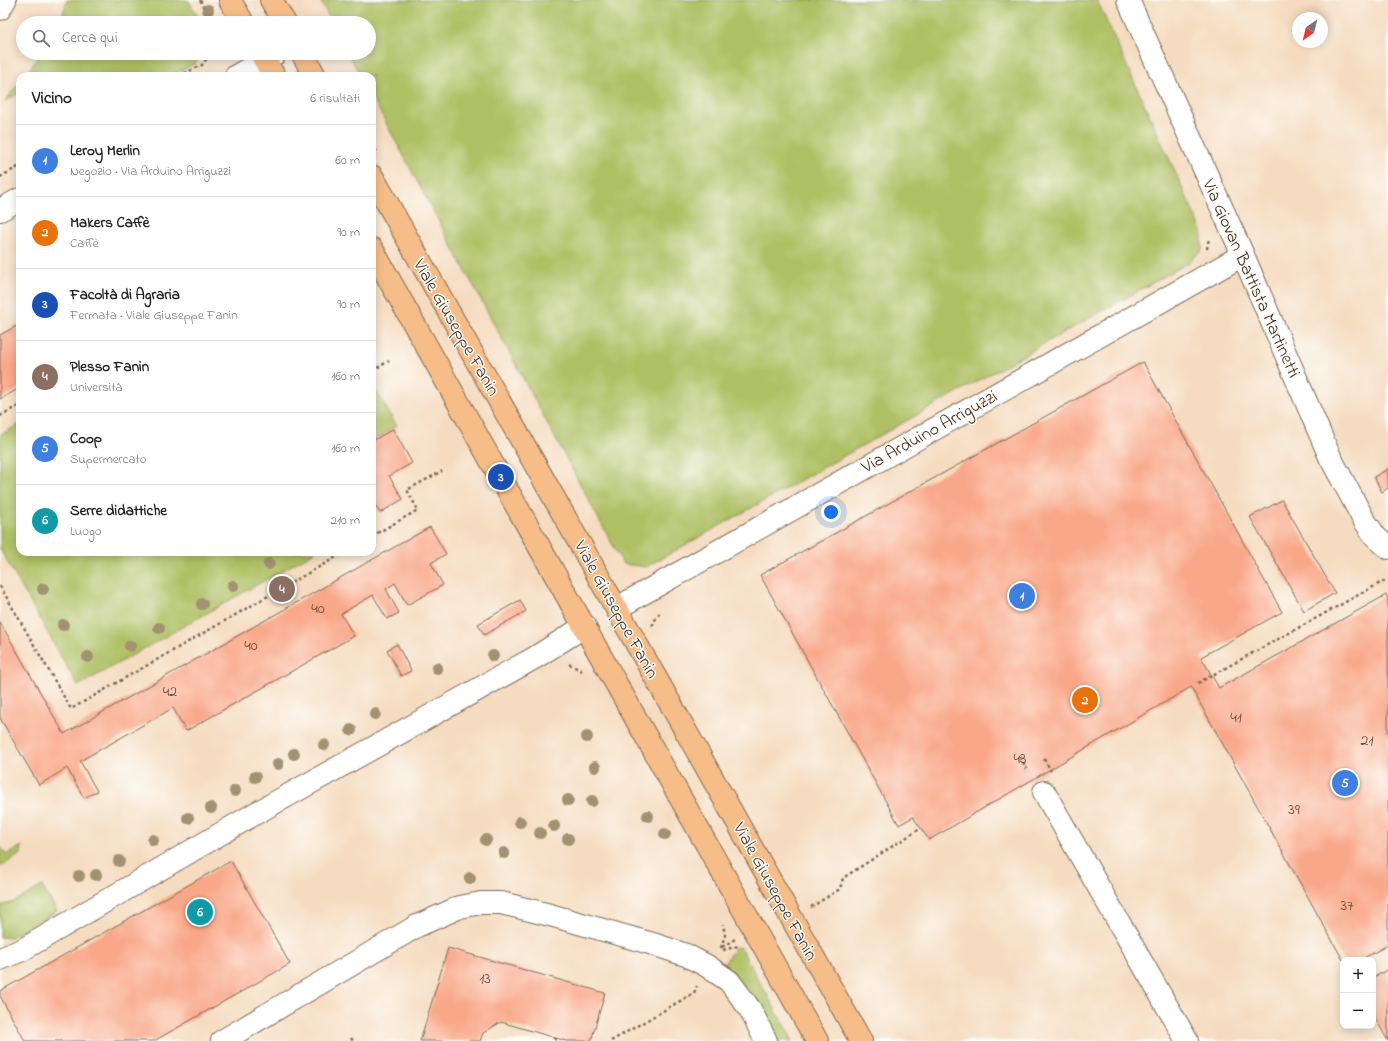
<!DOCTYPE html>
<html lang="it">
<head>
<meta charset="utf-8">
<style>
  :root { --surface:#fff; --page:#f6f6f6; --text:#222; --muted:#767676; --line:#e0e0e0; --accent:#111827 }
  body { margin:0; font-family:"Indie Flower",sans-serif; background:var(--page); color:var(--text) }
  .controls { position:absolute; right:12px; bottom:12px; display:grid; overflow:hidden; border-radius:8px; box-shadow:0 2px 10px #0003 }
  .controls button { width:36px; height:36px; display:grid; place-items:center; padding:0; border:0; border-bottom:1px solid var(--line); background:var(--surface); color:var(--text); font:20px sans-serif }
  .compass { position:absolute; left:1292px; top:12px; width:36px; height:36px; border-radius:50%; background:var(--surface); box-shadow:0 2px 10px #0003; rotate:215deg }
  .you { position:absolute; left:831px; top:512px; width:14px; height:14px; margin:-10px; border:3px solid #fff; border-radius:50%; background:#1a73e8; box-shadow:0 0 0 6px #1a73e833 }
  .badge { display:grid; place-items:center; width:26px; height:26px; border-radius:50%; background:var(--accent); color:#fff; font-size:13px; font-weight:700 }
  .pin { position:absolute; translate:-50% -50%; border:2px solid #fff; box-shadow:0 1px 4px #0006 }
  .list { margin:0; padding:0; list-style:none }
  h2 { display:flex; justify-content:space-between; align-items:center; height:52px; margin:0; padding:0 16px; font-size:17px }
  h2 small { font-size:13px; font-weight:400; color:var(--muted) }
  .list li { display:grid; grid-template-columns:26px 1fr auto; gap:12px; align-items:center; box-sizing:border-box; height:72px; padding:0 16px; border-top:1px solid var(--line) }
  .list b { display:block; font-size:15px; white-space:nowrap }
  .list p { margin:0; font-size:13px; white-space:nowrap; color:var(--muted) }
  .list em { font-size:13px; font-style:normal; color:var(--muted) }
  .icon { flex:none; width:22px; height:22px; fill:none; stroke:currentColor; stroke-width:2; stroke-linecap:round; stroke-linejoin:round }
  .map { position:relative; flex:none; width:1388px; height:1041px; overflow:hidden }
  .search { position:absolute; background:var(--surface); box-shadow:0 2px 10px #0003; left:16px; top:16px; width:360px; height:44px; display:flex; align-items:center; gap:10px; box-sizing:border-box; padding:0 14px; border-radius:22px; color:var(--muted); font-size:15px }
  .panel { position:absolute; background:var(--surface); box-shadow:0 2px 10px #0003; left:16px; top:72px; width:360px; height:484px; border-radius:12px }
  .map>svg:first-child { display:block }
  .green { fill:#aec063; stroke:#747540 }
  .building { fill:#f9a789 }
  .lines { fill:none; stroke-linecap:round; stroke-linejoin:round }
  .minor-casing { stroke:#7c6856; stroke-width:24 }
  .major-casing { stroke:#7c6856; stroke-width:24 }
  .path { stroke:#7c6856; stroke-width:2.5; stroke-dasharray:3 3; stroke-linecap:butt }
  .minor { stroke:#fff; stroke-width:22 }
  .major { stroke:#f7bd88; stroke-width:22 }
  .tree { fill:#a29272 }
  .labels { text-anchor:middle; stroke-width:3; stroke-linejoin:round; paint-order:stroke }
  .number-label { font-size:16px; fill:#6a4939 }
  .street-label { font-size:18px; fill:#3b2a1e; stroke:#fdfcf7 }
</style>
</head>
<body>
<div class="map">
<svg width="1388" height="1041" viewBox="0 0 1388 1041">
  <rect width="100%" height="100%" fill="#fdfcf7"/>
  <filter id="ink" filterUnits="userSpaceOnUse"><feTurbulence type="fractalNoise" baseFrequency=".025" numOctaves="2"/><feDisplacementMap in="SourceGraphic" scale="8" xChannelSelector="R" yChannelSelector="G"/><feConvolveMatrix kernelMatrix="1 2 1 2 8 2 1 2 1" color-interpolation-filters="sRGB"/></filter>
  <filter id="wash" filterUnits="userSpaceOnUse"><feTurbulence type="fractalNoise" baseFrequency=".012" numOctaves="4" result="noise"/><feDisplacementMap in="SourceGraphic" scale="16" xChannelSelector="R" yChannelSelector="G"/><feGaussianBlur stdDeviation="0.9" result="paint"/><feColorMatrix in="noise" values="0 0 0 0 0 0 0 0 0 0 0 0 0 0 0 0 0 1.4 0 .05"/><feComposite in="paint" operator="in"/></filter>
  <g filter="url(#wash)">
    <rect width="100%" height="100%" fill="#f5dbbf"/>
    <g class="green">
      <path d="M67,0H188L202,23H59L62,17Z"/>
      <path d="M320,0H1097L1202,231V250L1188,263L646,567L623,564L372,97V76H361L348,53H369V23H332Z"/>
      <path d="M41,53H202L196,63L170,76H25Z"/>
      <path d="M20,82V93L5,101Z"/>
      <path d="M372,384L397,426L372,441Z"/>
      <path d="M20,424V552H315L78,686L0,549V435Z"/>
      <path d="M0,846L6,855L22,846L21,854L0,867Z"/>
      <path d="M42,886L57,911L11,937H0V906L14,902Z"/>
      <path d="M740,947L793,1041H776L774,1030L752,992L723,966L734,948Z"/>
    </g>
    <g id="blocks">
      <g class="building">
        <path d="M20,324V388L0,399V335Z"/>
        <path d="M1143,362L1282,612L1201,657L1219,688L1386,595L1388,598V945L1364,958L1365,960H1343L1191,687L929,840L913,817L899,825L760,575Z"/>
        <path d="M393,429L412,463L389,476L403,499L380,513L372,500V441Z"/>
        <path d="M1388,469V488L1382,492L1374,477Z"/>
        <path d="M1282,500L1335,593L1304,611L1250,517Z"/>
        <path d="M430,527L446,554L431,563L443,585L407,605L395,583L386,589L399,613L387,619L373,595L341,614L354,636L186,731L173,708L80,761L97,791L84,798L67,768L39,785L0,718V622L64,734Z"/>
        <path d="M520,600L526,611L484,635L478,624Z"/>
        <path d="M397,644L411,671L401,676L387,650Z"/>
        <path d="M231,861L290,964L154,1041H25L0,996V991Z"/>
        <path d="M448,948L605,993L591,1041H566L501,1022L483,1033L480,1041H420Z"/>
        <path d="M1388,969V1041L1373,1014V974L1375,977Z"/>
      </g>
    </g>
  </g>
  <g filter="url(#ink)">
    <use href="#blocks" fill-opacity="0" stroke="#7c6856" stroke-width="1"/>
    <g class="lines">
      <g class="minor-casing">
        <g id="minor">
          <path d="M1128,0L1243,255L1330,457L1364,520L1375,536L1388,548"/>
          <path d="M0,9L5,0"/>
          <path d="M236,76L276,53"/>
          <path d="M0,210L20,199"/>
          <path d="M617,608L1243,255"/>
          <path d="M1044,792L1187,1041"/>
          <path d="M0,959L22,950L251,816L536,657L585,626"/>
          <path d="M222,1041L417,926L460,907L481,903H501L550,915L653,944L686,955L707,966L729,981L750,1009L766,1041"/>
        </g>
      </g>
      <g class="major-casing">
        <g id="major">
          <path d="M230,0L243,23"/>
          <path d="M271,0L285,23"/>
          <path d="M261,53L274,76"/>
          <path d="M302,53L315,76"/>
          <path d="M372,176L861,1041"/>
          <path d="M372,249L817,1041"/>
        </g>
      </g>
      <g class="path">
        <path d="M200,0L211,23"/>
        <path d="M179,76L202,65L211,53"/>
        <path d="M372,144L378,154"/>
        <path d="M0,177L20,166"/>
        <path d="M1207,249L1209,238"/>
        <path d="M372,371L389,361"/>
        <path d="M0,416L20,405"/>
        <path d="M372,536L418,510L407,490L442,471"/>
        <path d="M0,586L71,709L345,552"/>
        <path d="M653,626V623L661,611"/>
        <path d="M569,664L582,671"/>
        <path d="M1198,683L1382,582L1388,581"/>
        <path d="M1020,757L1027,769"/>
        <path d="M1044,759L1051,771"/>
        <path d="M811,907L840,889L843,878L921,828"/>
        <path d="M722,947L735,939"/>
        <path d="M721,948L725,935L723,924"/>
        <path d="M723,950L738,946"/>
        <path d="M351,1038L353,1041"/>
        <path d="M555,1038L556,1041"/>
        <path d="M611,1041L694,993L697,986"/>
      </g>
      <use href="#minor" class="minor"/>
      <use href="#major" class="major"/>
    </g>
    <g class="tree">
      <circle cx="208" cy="10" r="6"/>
      <circle cx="269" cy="564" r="6"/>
      <circle cx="233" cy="586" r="6"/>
      <circle cx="43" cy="589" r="6"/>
      <circle cx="202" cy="604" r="6"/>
      <circle cx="63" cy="625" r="6"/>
      <circle cx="159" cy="628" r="6"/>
      <circle cx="130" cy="646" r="6"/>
      <circle cx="493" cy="656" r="6"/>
      <circle cx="88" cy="657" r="6"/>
      <circle cx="437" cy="668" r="6"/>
      <circle cx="375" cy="714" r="6"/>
      <circle cx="351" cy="730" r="6"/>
      <circle cx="587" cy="737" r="6"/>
      <circle cx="324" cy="745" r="6"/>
      <circle cx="294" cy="754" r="6"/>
      <circle cx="278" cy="764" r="6"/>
      <circle cx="595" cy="767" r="6"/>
      <circle cx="255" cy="777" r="6"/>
      <circle cx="235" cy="791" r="6"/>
      <circle cx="568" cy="800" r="6"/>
      <circle cx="592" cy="801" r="6"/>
      <circle cx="211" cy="808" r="6"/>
      <circle cx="648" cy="816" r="6"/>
      <circle cx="188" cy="818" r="6"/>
      <circle cx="520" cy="822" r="6"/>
      <circle cx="554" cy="826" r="6"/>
      <circle cx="540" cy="833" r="6"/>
      <circle cx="665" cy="834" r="6"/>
      <circle cx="568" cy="839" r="6"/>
      <circle cx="153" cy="840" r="6"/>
      <circle cx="486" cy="840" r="6"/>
      <circle cx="504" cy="853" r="6"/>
      <circle cx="119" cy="861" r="6"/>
      <circle cx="96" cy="875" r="6"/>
      <circle cx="79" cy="876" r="6"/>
      <circle cx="470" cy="878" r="6"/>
    </g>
  </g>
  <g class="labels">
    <g class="number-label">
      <text x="318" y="613">40</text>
      <text x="251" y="650">40</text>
      <text x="170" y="696">42</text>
      <text x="1236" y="722">41</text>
      <text x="1367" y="745">21</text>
      <text x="1020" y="763">43</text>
      <text x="1294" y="814">39</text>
      <text x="1347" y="910">37</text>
      <text x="485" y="983">13</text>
    </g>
    <g class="street-label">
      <text transform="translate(1252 278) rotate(66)" y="6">Via Giovan Battista Martinetti</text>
      <text transform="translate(457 327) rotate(60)" y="6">Viale Giuseppe Fanin</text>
      <text transform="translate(929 431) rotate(-29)" y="6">Via Arduino Arriguzzi</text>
      <text transform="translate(617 609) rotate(61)" y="6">Viale Giuseppe Fanin</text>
      <text transform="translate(776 891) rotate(61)" y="6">Viale Giuseppe Fanin</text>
    </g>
  </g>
</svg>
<div class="controls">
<button>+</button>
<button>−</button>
</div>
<svg class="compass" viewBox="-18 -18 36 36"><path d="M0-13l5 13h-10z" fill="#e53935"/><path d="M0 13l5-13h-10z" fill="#767676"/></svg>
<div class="you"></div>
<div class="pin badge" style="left:1022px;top:596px;background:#3f7fe0">1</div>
<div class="pin badge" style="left:1085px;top:700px;background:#e8710a">2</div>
<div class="pin badge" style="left:501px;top:477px;background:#1a4fb4">3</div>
<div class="pin badge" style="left:282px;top:589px;background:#8d6e63">4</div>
<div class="pin badge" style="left:1345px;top:783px;background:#3f7fe0">5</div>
<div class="pin badge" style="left:200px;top:912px;background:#0f9aa8">6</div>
<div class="search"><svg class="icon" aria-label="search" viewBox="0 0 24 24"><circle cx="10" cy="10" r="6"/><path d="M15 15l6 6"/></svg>Cerca qui</div>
<section class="panel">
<h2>Vicino<small>6 risultati</small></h2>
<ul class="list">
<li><span class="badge" style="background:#3f7fe0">1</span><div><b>Leroy Merlin</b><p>Negozio · Via Arduino Arriguzzi</p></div><em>60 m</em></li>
<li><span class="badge" style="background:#e8710a">2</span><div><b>Makers Caffè</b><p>Caffè</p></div><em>90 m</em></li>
<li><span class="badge" style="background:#1a4fb4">3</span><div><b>Facoltà di Agraria</b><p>Fermata · Viale Giuseppe Fanin</p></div><em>90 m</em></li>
<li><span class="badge" style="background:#8d6e63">4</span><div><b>Plesso Fanin</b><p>Università</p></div><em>160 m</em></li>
<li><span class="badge" style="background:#3f7fe0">5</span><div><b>Coop</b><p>Supermercato</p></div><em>160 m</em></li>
<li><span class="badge" style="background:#0f9aa8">6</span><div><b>Serre didattiche</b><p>Luogo</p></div><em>210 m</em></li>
</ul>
</section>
</div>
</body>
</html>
